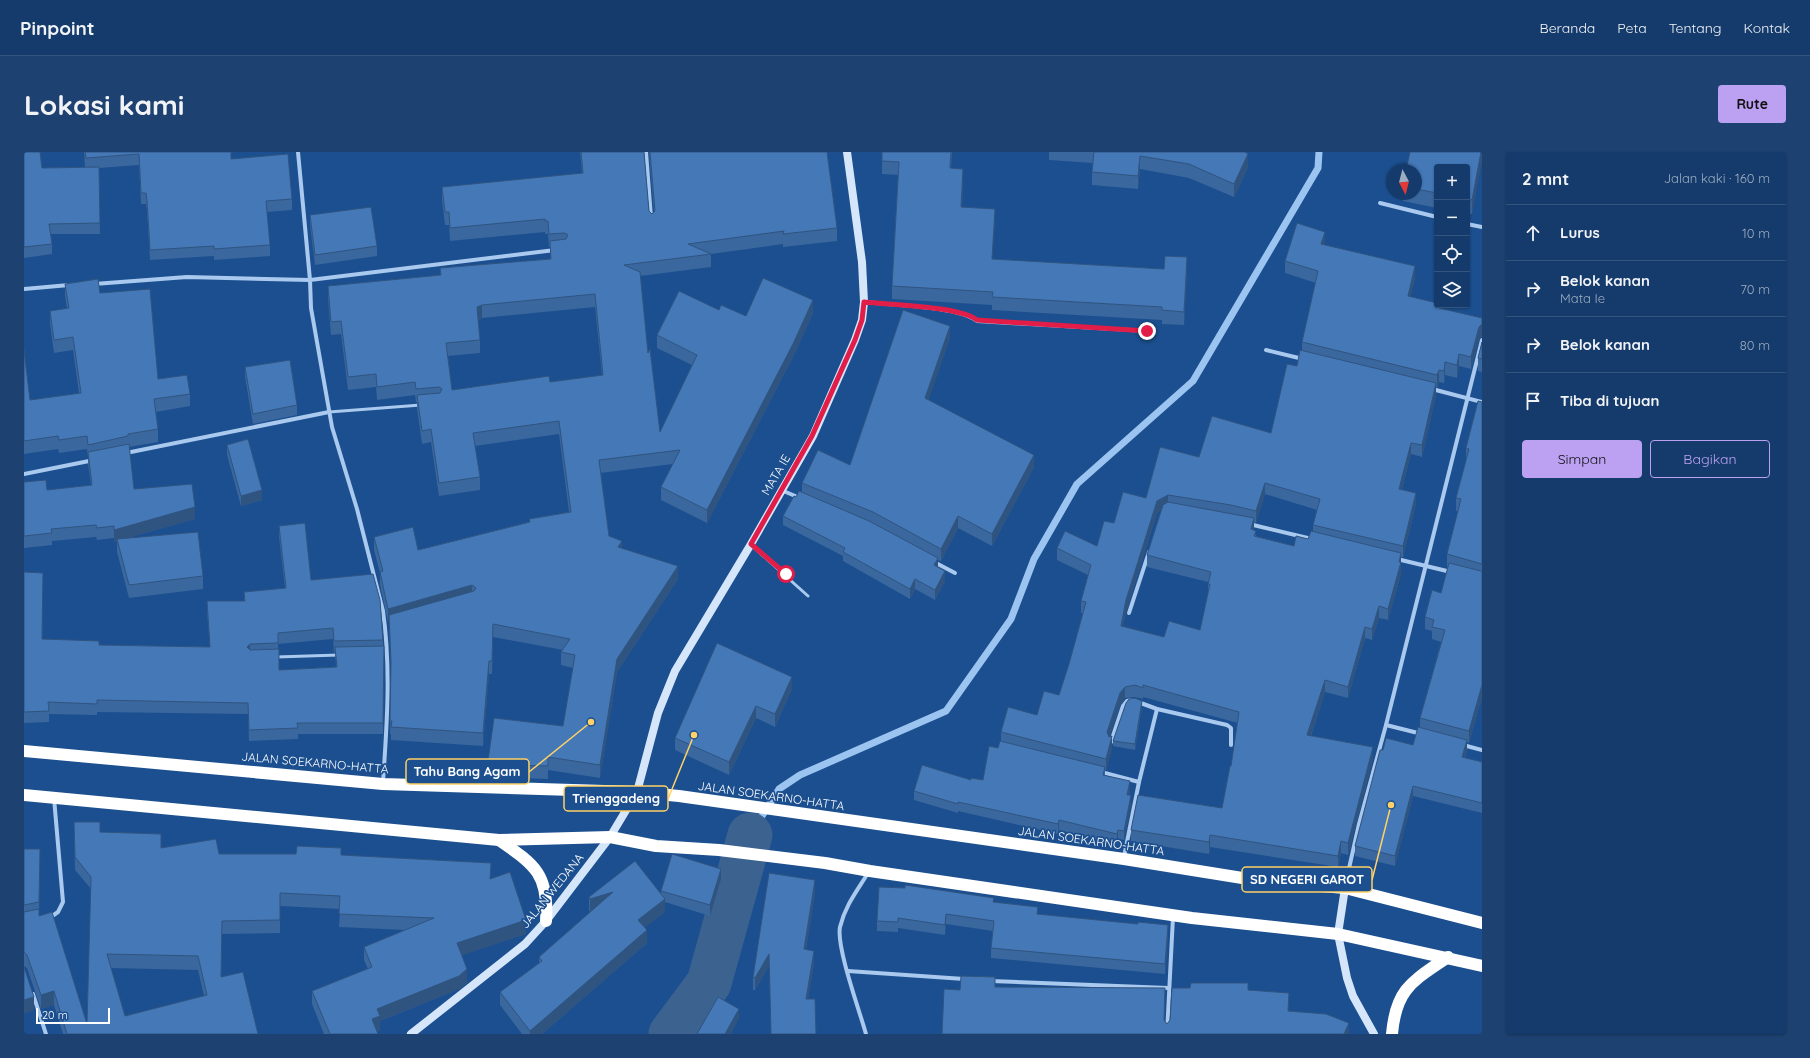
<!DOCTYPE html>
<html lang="id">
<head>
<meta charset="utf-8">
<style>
  :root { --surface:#143b6b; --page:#1d4271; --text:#f1f3f6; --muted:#9dadc1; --line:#33557e; --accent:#bca0f2 }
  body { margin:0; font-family:Quicksand,sans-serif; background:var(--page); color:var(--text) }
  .controls { position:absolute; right:12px; top:12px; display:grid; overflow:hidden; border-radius:4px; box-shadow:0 1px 3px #0004 }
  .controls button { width:36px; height:36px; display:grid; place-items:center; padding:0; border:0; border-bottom:1px solid var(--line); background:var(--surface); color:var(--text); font:20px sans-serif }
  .compass { position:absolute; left:1362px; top:12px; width:36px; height:36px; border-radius:50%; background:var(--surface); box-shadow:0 1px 3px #0004; rotate:173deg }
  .scale { position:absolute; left:12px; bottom:10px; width:74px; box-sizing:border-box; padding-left:4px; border:2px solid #fff; border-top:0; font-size:11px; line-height:14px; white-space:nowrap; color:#fff; -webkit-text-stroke:3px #1b4f8f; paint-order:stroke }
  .stop { position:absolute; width:12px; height:12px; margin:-9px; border:3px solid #e11d48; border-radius:50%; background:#fff }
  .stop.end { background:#e11d48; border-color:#fff; box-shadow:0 1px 4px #0008 }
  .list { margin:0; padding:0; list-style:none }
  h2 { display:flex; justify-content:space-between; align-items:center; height:52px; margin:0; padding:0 16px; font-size:17px }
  h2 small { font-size:13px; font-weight:400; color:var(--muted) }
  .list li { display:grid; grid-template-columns:26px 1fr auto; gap:12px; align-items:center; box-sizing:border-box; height:56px; padding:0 16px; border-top:1px solid var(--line) }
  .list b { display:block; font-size:15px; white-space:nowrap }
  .list p { margin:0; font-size:13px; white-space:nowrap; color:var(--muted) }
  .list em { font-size:13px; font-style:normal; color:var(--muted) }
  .actions { display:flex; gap:8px; padding:12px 16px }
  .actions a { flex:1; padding:9px 0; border:1px solid var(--accent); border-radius:4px; text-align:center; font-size:14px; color:var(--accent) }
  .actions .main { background:var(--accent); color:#111 }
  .icon { flex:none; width:22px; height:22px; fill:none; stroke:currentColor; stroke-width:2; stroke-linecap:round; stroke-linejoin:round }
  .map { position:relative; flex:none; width:1458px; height:882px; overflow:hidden; border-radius:4px }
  header { display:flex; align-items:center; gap:24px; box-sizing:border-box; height:56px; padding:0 20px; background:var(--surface); border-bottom:1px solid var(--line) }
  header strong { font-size:19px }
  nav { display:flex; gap:22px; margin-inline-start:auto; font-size:14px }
  .intro { display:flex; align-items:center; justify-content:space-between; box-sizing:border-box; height:96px; padding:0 24px }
  h1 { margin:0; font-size:28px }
  .button { padding:10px 18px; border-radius:4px; background:var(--accent); color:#111; font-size:14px; font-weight:700 }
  main { display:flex; gap:24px; padding:0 24px }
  aside { flex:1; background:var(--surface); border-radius:4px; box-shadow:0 1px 3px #0004 }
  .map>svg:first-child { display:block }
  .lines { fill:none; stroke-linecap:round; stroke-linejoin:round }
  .stream { stroke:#9cc4f0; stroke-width:7 }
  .river { stroke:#3c6290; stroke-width:45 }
  .lane { stroke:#a9c9ee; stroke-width:3 }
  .street { stroke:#a9c9ee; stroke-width:4 }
  .secondary { stroke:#d6e6fa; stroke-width:8 }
  .highway { stroke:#fff; stroke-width:12 }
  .wall { fill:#3a679d; fill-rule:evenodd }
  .shaded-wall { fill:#305480 }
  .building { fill:#4478b7; stroke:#305480; fill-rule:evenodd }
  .route { stroke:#e11d48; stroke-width:5 }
  .labels { text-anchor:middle; stroke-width:3.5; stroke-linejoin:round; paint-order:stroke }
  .street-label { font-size:12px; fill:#fff; stroke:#1b4f8f }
  .leader { fill:none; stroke:#ffd166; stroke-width:1.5 }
  .callout-dot { fill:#ffd166; stroke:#1b4f8f; stroke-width:1.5 }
  .callout { fill:#1b4f8f; stroke:#ffd166; stroke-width:1.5 }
  .callout-label { font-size:13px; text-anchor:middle; font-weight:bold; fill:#fff }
</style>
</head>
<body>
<header>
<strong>Pinpoint</strong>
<nav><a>Beranda</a><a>Peta</a><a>Tentang</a><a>Kontak</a></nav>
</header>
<div class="intro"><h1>Lokasi kami</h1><a class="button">Rute</a></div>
<main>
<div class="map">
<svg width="1458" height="882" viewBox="0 0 1458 882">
  <rect width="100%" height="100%" fill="#1b4f8f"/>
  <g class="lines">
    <path class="stream" d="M726,683L755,637L776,623L922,559L987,467L1010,407L1053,332L1169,229L1294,16L1295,0"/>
    <path class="river" d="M647,882L685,831L726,683"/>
    <g class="lane">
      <path d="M305,260L397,253"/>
      <path d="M727,393L784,444"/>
      <path d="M252,505L315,503"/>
    </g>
    <g class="street">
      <path d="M622,0L627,66"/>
      <path d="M1356,51L1413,65"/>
      <path d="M1443,72L1458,75"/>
      <path d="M70,132L163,125L286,128L274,0"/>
      <path d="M0,137L45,133"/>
      <path d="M840,150C866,153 935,154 953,169L1123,179"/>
      <path d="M1242,198L1279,207"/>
      <path d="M1408,237L1458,250"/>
      <path d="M102,301L305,260"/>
      <path d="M0,322L70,308"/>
      <path d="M757,338L776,346"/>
      <path d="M1225,372L1288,387"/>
      <path d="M1373,407L1427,420"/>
      <path d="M910,410L931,421"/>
      <path d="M1105,461L1125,400"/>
      <path d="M1114,550L1133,557"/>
      <path d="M1362,573L1398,582"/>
      <path d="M1087,590L1099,554L1103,549L1108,548"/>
      <path d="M1439,593L1458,598"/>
      <path d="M1077,620L1115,630"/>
      <path d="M359,630C363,573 367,515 359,459L333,357L308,275L287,156L286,128L531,98"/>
      <path d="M1100,705L1115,630L1133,557L1203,573L1207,576V593"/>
      <path d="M1321,734L1335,672L1362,573L1458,188"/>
      <path d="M24,767L34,760L39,750L30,646"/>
      <path d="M824,819L940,827"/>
      <path d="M967,829L1144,836"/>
      <path d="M9,842L22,882"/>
      <path d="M842,882C836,860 812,795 816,775C821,754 833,739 844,721"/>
      <path d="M1143,882L1149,765"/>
    </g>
    <g class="secondary">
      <path d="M1321,736L1314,782L1323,826L1329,844L1350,882"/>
      <path d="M387,882L501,792L522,769L586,685L613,640L634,561L651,519L727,392L789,284L831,188L838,168L840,150L838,110L823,0"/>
    </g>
    <g class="highway">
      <path d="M0,599L359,632L613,640L655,644L1100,707L1237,729L1321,736L1458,771"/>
      <path d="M0,643L475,688L586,685L632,694L695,698L801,711L846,719L1168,766L1314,782L1458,814"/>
      <path d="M475,688C511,713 525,722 522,769"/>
      <path d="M1368,882C1372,836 1389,829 1424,805"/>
    </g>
  </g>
  <g class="wall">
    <path d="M0,0L18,16H61L60,0H207V7L268,47V58L243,60L246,93V104L190,108V104L126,108L123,60L122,52H117L115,13L75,16L76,82H27L28,92V102L0,106Z"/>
    <path d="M556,0H620L625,59L628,62L630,60L625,0H803L813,76V89L759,95V92L687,102V115L616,124L624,201L636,280L668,213L633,196V183L695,158L722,164L789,161L769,205L683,371L637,348V335L649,312L576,321L585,384L598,396L654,427L593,520L576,626L524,618V627L489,626L464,622V609L539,574L549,516L537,513V500L539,498L469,485L468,522H465L459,594L367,588V582H366L367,518L365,470H364L356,433V421L350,398V385L394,398L505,370V367L545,360L535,282L451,294L456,325V338L415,344L407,290L398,292L393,256V250H392L391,243L353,248L352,235L324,238L317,182L307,183L304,147V134L416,123V116L526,107V95H525L524,82H521V80L426,89L425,73H421L418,48V35L558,21ZM571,155L578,223L526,230L428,238L424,204L456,201V188L454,168L458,166Z"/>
    <path d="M858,0H928L927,16L939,30L938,55L971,70L968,107L1140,117L1163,118L1160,173L1138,172V168L968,158V153L868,147V134L874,23L858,22Z"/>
    <path d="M1025,0H1221L1224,15L1210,45L1165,26L1116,17L1114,37L1068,33V20L1069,11L1025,8Z"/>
    <path d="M1458,0L1448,62L1443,61V15H1413V56L1379,49V42H1392V18Z"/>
    <path d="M286,63L353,94V104L291,113L286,73Z"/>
    <path d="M1301,93L1391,126L1386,145L1416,153V156L1458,166V185L1455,187L1447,217L1435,214L1433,226L1421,223L1420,231L1415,230L1413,236L1412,235V243L1398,305L1387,302L1378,337L1392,352L1379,405H1377V422L1364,468L1355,466L1348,488L1341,486L1324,546L1301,540L1287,584L1349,606L1324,703L1317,701L1314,715L1186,695L1185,702L1107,689V678L1198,656L1207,614L1214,571L1119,545V547L1111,545L1101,546L1096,553L1085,585L1088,596L1082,618H1081V623L1106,639L1105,643L1107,653L1100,688L1094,687L1093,692L1035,678L1034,682L934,659V661L890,648V639L947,628H959L977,589V580L1013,563L1035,543L1045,512L1059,461H1057V449L1064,423L1033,408V396L1073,394L1090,371L1122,346L1175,305L1247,281L1278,199V190L1292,131L1261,121V109ZM1241,342L1293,358L1289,373V380L1284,387L1270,394L1232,384L1230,378V370L1232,371ZM1137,358L1123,403V415L1184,430V443L1176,478L1140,485L1099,474L1102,460L1133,361Z"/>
    <path d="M41,132L76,141L134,227L166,242V254L132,260L134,277V290L105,295L110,337L171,367L103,386L179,424V437L105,446L93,400V389L90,390V386L73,388L72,385L28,389V393L0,396V330L23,338L67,333L64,312V305L63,297L35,301L34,297L0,302V198L6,248L55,241L49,198L30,201L26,172V159L43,157L41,144Z"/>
    <path d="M926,186L904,248L1010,315L968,394L934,376L917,409L914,408V415L921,429L911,448L891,437L886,447L819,409V404L759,373V364L772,345L778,341V331L826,313Z"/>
    <path d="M1458,190V220L1454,219V206Z"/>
    <path d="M221,215L273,253V263L229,272L221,225Z"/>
    <path d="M1458,250V545L1445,591L1443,590V598L1441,606L1458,610V661L1389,644L1371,714L1331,704V694L1359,598L1389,593L1396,576V566L1417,490L1408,487V479L1401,477V465L1417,441L1424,415H1423V402L1434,359H1432V346L1442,308V296Z"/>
    <path d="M203,293L238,348L217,354L203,303Z"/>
    <path d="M255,374L287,428L359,488V582H274V587L225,589L224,562L73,560V563L25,562V570L0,571V420L18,487L75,493L186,495L183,460V449H220V440L261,436L255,385ZM309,487L310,501L311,500L312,515L255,518L254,492Z"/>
    <path d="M768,537L751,575L732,566L705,623L651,598V586Z"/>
    <path d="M1118,555L1111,598L1089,594V589Z"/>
    <path d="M50,670L76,680L137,696L195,702L317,703L467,726L502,782L437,803L443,831L435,837L356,869V878L353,879L354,882H300L288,852V839L344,817L340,808V795L381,778L315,775L316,757L256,754V781L198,782L197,825L234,882H39L30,853L17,857L3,816L0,814V697H16L15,764L63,872L67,737L51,718ZM87,816L174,818L180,844L101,864Z"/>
    <path d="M697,727L686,764L641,750V760L620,775L623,791L518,882H498L476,853V840L515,811V805L566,760L565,758V745L637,742V739Z"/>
    <path d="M791,741L782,797L790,811L784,847L792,882L745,814L731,838H729V825Z"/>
    <path d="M970,750L1014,762L1144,783L1141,822L967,806V796L969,779L922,772L921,783L874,776V780L853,779V769Z"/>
  </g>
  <g class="shaded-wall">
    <path d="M1457,0H1458V10L1448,62V48Z"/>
    <path d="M1224,2V15L1210,45V32Z"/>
    <path d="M1116,4V17L1114,37V24Z"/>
    <path d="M939,17V30L937,68V55Z"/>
    <path d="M971,57V70L968,120V107Z"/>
    <path d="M1301,80V92L1297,105V92Z"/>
    <path d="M1163,105V118L1160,173V160Z"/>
    <path d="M1391,114V126L1384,156V144Z"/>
    <path d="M789,148V161L769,205L683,371V358Z"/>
    <path d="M458,153V166L453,168V155Z"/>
    <path d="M1458,172V185L1455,187L1447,217V205L1455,175Z"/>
    <path d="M926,174V186L901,259V246Z"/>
    <path d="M1435,202V214L1433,226V213Z"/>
    <path d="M1421,210V223L1420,231V219Z"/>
    <path d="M1415,218V230L1413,236V223Z"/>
    <path d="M1412,231V243L1398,305V293Z"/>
    <path d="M1387,291V302L1375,348V337Z"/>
    <path d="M1010,303V315L968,394V382Z"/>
    <path d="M1241,331V342L1232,371V359Z"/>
    <path d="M238,338V348L217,354V344Z"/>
    <path d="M1392,341V352L1379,405V394Z"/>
    <path d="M1144,343V355L1133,361L1102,460L1097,485V474L1102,448L1133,349Z"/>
    <path d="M171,355V367L93,389V387V389L90,390V378Z"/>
    <path d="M934,364V376L917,409V397Z"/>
    <path d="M1230,366V377L1227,389V377Z"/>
    <path d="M598,389V402L594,395Z"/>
    <path d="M1377,401V422L1364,468V457Z"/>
    <path d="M914,406V415L910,413Z"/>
    <path d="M654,414V427L593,520L576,626V613L593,507Z"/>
    <path d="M921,419V429L911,448V438Z"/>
    <path d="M891,427V437L886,447V437Z"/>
    <path d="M448,433V446L365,463V470H364V457Z"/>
    <path d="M1355,454V466L1348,488V477Z"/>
    <path d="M469,472V485L468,522V509Z"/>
    <path d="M1341,475V486L1324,546V535Z"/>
    <path d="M226,492V503L223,495Z"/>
    <path d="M465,509V522L459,594V581Z"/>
    <path d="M768,525V537L751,575V562Z"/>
    <path d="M1301,528V540L1283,595V583Z"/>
    <path d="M1458,533V545L1445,591V579Z"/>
    <path d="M1101,535V546L1096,553L1083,592V580L1096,541Z"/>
    <path d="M1118,549V555L1111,598V592Z"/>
    <path d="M732,554V566L705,623V610Z"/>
    <path d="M1088,584V596L1082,618V607Z"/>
    <path d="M1443,588V598L1438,615V605Z"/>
    <path d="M1349,595V606L1324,703V691Z"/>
    <path d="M1106,629V639L1103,652V643Z"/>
    <path d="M1389,634V644L1371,714V704Z"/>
    <path d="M1107,643V653L1100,688V679Z"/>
    <path d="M1035,668V678L1034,682V672Z"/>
    <path d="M1094,678V687L1093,692V682Z"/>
    <path d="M1186,683V695L1185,702V690Z"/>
    <path d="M1317,689V701L1314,715V704Z"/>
    <path d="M697,717V727L686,764V753Z"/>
    <path d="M791,728V741L780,809V797Z"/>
    <path d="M589,740L566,760V747Z"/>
    <path d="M641,747V760L614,781V768Z"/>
    <path d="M922,762V772L921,783V773Z"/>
    <path d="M502,768V782L433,805V791Z"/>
    <path d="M1144,773V783L1141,822V812Z"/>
    <path d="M623,778V791L518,882H506V879Z"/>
    <path d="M790,799V811L782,860V847Z"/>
    <path d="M745,802V814L731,838V826Z"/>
    <path d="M443,817V831L435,837L356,869V878L348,881V867L353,857Z"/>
    <path d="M1141,836V850L1140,882V868Z"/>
    <path d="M30,839V853L17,857V843Z"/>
    <path d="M1265,841V855L1264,873V859Z"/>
    <path d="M10,845V858L0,862V848Z"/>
    <path d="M715,857V867L707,882H701Z"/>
    <path d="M1325,871V882H1320Z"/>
  </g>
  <g class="building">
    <path d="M0,0H16L18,16L75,15L76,71L25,72L28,92L0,95Z"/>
    <path d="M61,0H207V7L264,2L268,47L242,49L246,93L190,97V94L126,98L123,49L122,41H117L115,2L62,6Z"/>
    <path d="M557,0H620L625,59L628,62L631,59L626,0H803L813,76L759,82L760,79L664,92L687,102L600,113L616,120L624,201L626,197L636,280L673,203L633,183L655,139L695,158L697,153L722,164L739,126L789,148L769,192L683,358L637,335L656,298L575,308L585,384L598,389L594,395L654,414L593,507L576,613L524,605V614L489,613L464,609L470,566L539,574L551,503L537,500L546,487L469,472L468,509H465L459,581L367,575L368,569H366L367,510L365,463L450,439L452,436L448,433L364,457L356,420L359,419L350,385L389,375L394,398L506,370L505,367L547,360L535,269L449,281L456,325L415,331L407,277L398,279L393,243L416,241L418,237L415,235L392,237L391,230L353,235L352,222L324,225L317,169L307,170L304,134L417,123L416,116L527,107L526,89L542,87L544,83L541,81L525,82L524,69H521V67L426,76L425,60H421L418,35L559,21ZM571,142L579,223L526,230L525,224L428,238L422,191L456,188L453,155L458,153Z"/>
    <path d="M858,0H927L926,16L939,17L937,55L971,57L968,107L1140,117L1141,104L1163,105L1160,160L1138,158V155L968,145L969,140L868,134L875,10L858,9Z"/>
    <path d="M1070,0H1221L1224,2L1210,32L1165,12L1116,4L1114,24L1068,20Z"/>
    <path d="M1386,0H1457L1448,48L1443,47V15H1413V41L1392,37V18H1382Z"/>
    <path d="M347,55L353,94L291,103L286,63Z"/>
    <path d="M1273,71L1301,80L1297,92L1391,114L1384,144L1413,151V153H1415V156L1458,166V172L1455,175L1447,205L1435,202L1433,213L1421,210L1420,219L1415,218L1413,223L1278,190L1294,119L1261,109Z"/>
    <path d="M74,127L76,141L126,137L134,227L163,223L166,242L130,247L134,277L104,282V284L64,293L63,284L35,288L34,284L0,289V198L6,248L57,241L49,185L30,188L26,159L45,156L41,132Z"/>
    <path d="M879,158L926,174L901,246L1010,303L968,382L934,364L917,397L849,360L778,331L794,298L826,313Z"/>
    <path d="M1458,190V207L1454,206Z"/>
    <path d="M1276,198L1412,231L1398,293L1387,291L1375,337L1392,341L1379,394L1289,373L1296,347L1241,331L1232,359L1207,353L1144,343L1133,349L1102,448L1097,474L1140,485L1145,469L1176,478L1186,432H1184L1187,420L1123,403L1139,353L1144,350L1230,366L1227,377L1232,379L1230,384L1270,394L1272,384L1284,387L1287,379L1377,401L1375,410H1377L1364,457L1355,454L1348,477L1341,475L1324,535L1301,528L1283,583L1349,595L1324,691L1317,689L1314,704L1186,683L1185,690L1107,678L1114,643L1198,656L1206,614H1207L1215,560L1119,533V536L1111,533L1101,535L1096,541L1083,580L1085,585L1088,584L1082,607L977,580L984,555L1013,563L1020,539L1035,543L1045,512L1062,450L1057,449L1067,413L1033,396L1041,379L1073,394L1080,369L1090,371L1099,340L1122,346L1136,295L1175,305L1188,264L1247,281L1263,212L1273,214Z"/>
    <path d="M266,208L273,253L229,262L221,215Z"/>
    <path d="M1454,249L1458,250V412L1423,402L1437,347L1432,346L1445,297L1442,296Z"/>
    <path d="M224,287L238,338L217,344L203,293Z"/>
    <path d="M105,292L110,337L168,332L171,355L90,378V374L73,376L72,373L27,377L28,381L0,384V330L22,328L23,338L68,333L64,300Z"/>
    <path d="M775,339L845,369L914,406L910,413L921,419L911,438L891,427L886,437L819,400L821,396L759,364L770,344L772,345Z"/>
    <path d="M281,371L287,428L349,422L356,448L359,488L310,489L309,476L254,481V491L226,492L223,495L226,498L255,497V518L313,515L311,495L360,494L359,571H273L274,576L225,578L224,551L73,548V552L24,550L25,559L0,560V420L19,421L18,487L75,489V493L186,495L183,449H221L220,440L262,436L255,374Z"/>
    <path d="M174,380L179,424L105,433L93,387Z"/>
    <path d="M1425,411L1457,419H1458V533L1445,579L1396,566L1421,478L1408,475L1410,468L1401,465L1408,438L1417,441Z"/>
    <path d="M693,491L768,525L751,562L732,554L705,610L651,586Z"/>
    <path d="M1111,546L1118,549L1111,592L1089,589L1102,551L1105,547Z"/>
    <path d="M1394,575L1443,588L1438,605L1458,610V651L1389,634L1371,704L1331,694L1356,598H1359L1362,586L1389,593Z"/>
    <path d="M976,589L1081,615L1079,623L1106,629L1103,643H1107L1100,679L1094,678L1093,682L1035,668L1034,672L934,650V652L890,639L898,613L947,628V626L959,628L965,594L974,596Z"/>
    <path d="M50,670H76V680L137,682V696L192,687L195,702H272L273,694L317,696V703L467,711L466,727L486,720L502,768L433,791L443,817L435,824L353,857L356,864L348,867L354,882H306L288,839L348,815L340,795L410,766L315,762L316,744L256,741V768L198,769L197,825L219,820L234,882H43L30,839L17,843L3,803L0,800V760L15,757V764L28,760L63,872L67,725L51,705ZM83,802L174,804L183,843L101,864Z"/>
    <path d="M0,697H16L15,750L0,753Z"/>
    <path d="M648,702L697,717L686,753L637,739Z"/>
    <path d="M611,709L641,747L614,768L623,778L506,879L476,840L518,809L515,805L589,740L566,747L565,745Z"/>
    <path d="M745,721L791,728L780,797L790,799L782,847H791L792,882H747L745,802L731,826L729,825Z"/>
    <path d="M881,733L970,746L969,750L1014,755L1013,762L1114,772V770L1144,773L1141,812L967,796L970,769L922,762L921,773L874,766V770L853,769L855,735L881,736Z"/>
    <path d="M0,815L10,845L0,848Z"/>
    <path d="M937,824L971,825V835L1141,836L1140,868L1143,872L1146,868L1148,836H1166L1167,831H1224V838L1265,841L1264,859L1302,862L1325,871L1320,882H918L920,837L936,838Z"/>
    <path d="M694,845L715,857L701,882H673Z"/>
  </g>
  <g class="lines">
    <path class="route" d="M762,422L727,392L788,284L831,188L838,168L840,150C866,153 935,154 953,168L1123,179"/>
  </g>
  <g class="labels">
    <g class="street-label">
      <text transform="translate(752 323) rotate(-60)" y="4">MATA IE</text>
      <text transform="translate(291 611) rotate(5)" y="4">JALAN SOEKARNO-HATTA</text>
      <text transform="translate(747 644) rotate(8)" y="4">JALAN SOEKARNO-HATTA</text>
      <text transform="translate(1067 689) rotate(8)" y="4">JALAN SOEKARNO-HATTA</text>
      <text transform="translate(528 739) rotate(-51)" y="4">JALAN WEDANA</text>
    </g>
  </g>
  <path class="leader" d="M567 570L505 620M670 583L644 647M1367 653L1348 728"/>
  <g class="callout-dot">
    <circle cx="567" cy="570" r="4"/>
    <circle cx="670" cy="583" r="4"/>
    <circle cx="1367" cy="653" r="4"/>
  </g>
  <g class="callout">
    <rect x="382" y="607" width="123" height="25" rx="4"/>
    <rect x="540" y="634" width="104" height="25" rx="4"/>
    <rect x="1218" y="715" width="130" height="25" rx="4"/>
  </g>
  <g class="callout-label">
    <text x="443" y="624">Tahu Bang Agam</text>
    <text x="592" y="651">Trienggadeng</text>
    <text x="1283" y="732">SD NEGERI GAROT</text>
  </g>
</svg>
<div class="controls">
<button>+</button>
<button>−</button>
<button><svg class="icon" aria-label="locate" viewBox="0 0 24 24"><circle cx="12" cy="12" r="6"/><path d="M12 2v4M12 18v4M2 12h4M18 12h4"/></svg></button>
<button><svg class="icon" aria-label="layers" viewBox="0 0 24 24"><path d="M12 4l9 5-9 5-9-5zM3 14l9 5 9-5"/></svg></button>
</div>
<svg class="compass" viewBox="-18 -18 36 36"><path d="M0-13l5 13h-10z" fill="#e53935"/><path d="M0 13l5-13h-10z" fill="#9dadc1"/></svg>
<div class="scale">20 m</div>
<div class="stop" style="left:762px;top:422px"></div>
<div class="stop end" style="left:1123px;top:179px"></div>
</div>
<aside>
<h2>2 mnt<small>Jalan kaki · 160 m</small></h2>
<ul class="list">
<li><svg class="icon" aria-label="ahead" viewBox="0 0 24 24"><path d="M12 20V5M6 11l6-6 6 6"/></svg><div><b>Lurus</b></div><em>10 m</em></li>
<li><svg class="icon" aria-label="right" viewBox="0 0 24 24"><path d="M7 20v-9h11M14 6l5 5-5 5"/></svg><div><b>Belok kanan</b><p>Mata Ie</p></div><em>70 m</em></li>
<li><svg class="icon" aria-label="right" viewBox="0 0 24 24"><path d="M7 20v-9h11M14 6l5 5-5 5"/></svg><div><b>Belok kanan</b></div><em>80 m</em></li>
<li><svg class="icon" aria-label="arrive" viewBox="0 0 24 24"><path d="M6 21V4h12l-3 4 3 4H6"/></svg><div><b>Tiba di tujuan</b></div></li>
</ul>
<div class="actions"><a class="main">Simpan</a><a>Bagikan</a></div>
</aside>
</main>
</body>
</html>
